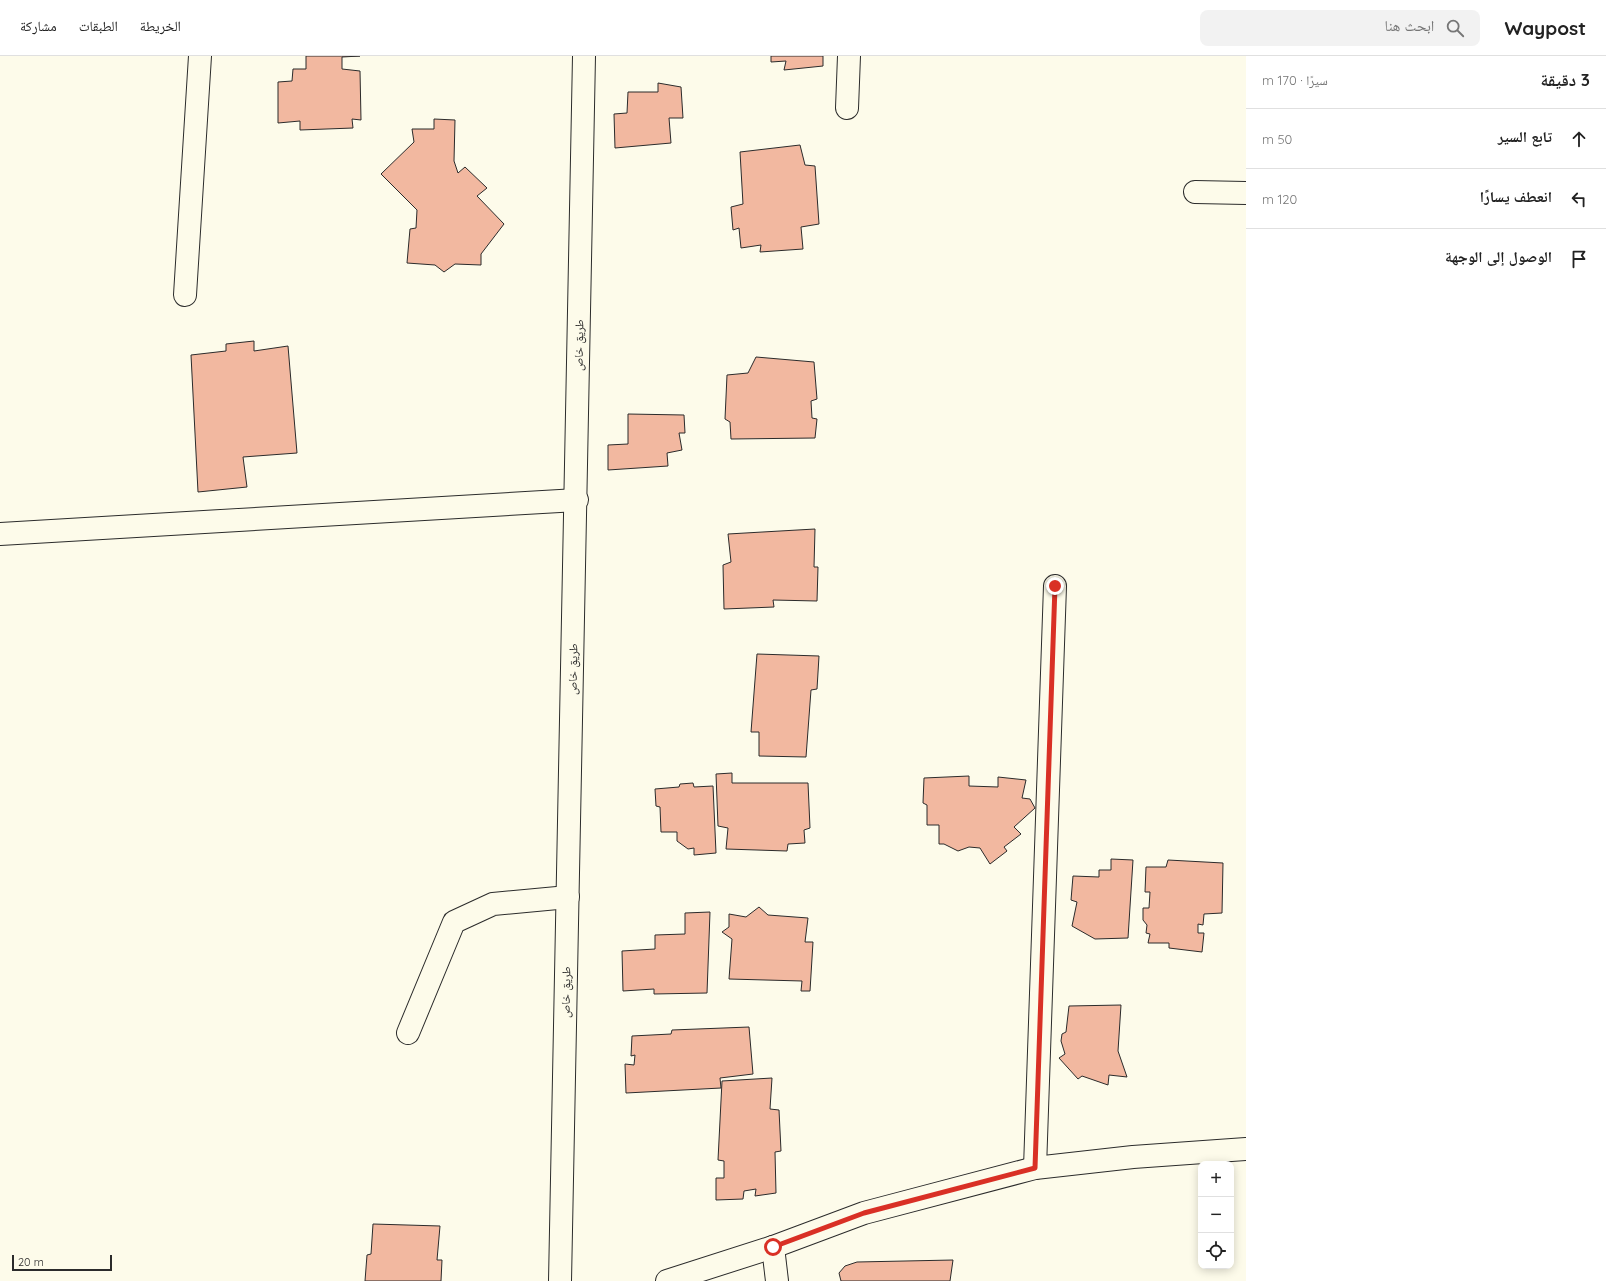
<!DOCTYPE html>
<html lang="ar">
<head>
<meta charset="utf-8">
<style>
  :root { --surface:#fff; --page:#f2f2f2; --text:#222; --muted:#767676; --line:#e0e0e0 }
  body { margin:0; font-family:Quicksand,"Noto Naskh Arabic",sans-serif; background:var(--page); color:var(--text); direction:rtl }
  .controls { position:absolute; right:12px; bottom:12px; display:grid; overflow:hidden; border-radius:8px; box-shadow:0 2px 10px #0003 }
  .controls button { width:36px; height:36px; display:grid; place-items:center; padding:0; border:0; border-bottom:1px solid var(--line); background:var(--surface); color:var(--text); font:20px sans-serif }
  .scale { position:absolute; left:12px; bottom:10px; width:100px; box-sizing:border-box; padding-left:4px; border:2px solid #2b2b2b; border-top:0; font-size:11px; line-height:14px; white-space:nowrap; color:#2b2b2b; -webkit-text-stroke:3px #fdfbea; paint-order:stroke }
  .stop { position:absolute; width:12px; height:12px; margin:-9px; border:3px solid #d93025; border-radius:50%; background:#fff }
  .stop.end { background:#d93025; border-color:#fff; box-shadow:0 1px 4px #0008 }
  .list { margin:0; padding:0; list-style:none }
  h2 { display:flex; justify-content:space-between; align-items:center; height:52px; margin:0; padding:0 16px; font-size:17px }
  h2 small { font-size:13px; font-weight:400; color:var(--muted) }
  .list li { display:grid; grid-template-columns:26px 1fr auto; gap:12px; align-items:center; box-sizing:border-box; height:60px; padding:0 16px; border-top:1px solid var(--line) }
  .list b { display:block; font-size:15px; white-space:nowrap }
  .list em { font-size:13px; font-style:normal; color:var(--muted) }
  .icon { flex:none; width:22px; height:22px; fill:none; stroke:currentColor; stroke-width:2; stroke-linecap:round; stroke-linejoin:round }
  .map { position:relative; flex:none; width:1246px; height:1225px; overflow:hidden; direction:ltr }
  header { display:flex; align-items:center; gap:24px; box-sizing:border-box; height:56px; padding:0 20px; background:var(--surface); border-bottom:1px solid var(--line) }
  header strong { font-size:19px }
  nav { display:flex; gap:22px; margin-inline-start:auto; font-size:14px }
  .search { width:280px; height:36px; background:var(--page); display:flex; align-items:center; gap:10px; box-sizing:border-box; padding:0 14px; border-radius:8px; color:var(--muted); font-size:15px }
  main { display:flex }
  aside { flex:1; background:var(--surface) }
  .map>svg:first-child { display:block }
  .building { fill:#f2b8a0; stroke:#2b2b2b }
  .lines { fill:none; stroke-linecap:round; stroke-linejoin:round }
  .minor-casing { stroke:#2b2b2b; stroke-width:24 }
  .minor { stroke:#fdfbea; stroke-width:22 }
  .route { stroke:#d93025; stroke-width:5 }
  .labels { text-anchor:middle; stroke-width:3; stroke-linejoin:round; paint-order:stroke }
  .street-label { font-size:12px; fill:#2b2b2b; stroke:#fdfbea }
</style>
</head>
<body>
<header>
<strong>Waypost</strong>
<div class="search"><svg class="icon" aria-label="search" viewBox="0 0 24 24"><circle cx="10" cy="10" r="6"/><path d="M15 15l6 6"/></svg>ابحث هنا</div>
<nav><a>الخريطة</a><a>الطبقات</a><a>مشاركة</a></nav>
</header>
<main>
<aside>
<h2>3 دقيقة<small>سيرًا · 170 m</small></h2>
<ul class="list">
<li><svg class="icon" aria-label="ahead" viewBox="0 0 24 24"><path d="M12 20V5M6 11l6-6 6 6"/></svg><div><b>تابع السير</b></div><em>50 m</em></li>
<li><svg class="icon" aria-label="left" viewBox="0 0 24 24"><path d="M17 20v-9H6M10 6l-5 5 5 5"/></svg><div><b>انعطف يسارًا</b></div><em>120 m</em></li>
<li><svg class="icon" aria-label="arrive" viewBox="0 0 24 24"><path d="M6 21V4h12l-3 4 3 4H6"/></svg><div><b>الوصول إلى الوجهة</b></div></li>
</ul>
</aside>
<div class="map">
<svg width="1246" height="1225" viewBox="0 0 1246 1225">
  <rect width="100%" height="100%" fill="#fdfbea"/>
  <g class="building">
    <path d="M306,0H360L342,1V13L360,15L361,64L352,63L353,72L300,74V65L278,67V26L292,25L293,13H306Z"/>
    <path d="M771,0H823V10L784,14L786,5L771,6Z"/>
    <path d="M658,27L681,31L683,62H669L671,87L615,92L614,58L627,57L628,36H658Z"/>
    <path d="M434,63L455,64L454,105L458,117L465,111L487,132L477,140L504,168L481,198V209L455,208L444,216L435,209L407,207L410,173L416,172L417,154L381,118L414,86L412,73H434Z"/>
    <path d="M800,89L805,109L815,110L819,168L801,171L803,193L760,196L761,189L741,192L739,172L733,174L731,151L743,148L740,96Z"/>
    <path d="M254,285V295L288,290L297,397L243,401L247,431L198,436L191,299L226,295V288Z"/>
    <path d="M756,301L814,306L817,343L811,345L812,362L817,363L815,382L731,383L730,366L725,363L727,319L748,317Z"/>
    <path d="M628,358L684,359L685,377H679L682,394L667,397L668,410L608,414V389L628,388Z"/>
    <path d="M815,473L814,511H818L817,545L773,544L774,551L724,553L723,509L731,506L728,478Z"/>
    <path d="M757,598L819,600L817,633L811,634L806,701L759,700V676H751Z"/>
    <path d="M732,717V727H808L810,772L804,774L805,787L788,788L787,795L726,793L728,772L718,770L716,718Z"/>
    <path d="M969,720V730L998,731V721L1026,724L1022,742L1030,743L1035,752L1014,771L1021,778L1004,791L1007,795L990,808L980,792L969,791L958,795L944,788H939V769H927V749L923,747L924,722Z"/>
    <path d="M693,727L694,731L713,730L716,797L694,799V792L688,793L677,785V776H661L660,751L656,750L655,733L679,731L680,728Z"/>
    <path d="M1111,803L1133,804L1128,882L1095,883L1072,870L1077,846L1071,844L1073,820L1099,821V814H1111Z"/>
    <path d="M1168,804L1223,807L1222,857L1204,858L1203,869L1198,868V877H1204L1202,896L1169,892V887H1148L1150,878L1146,877L1147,869L1143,864V852H1149L1150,836H1145L1146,811H1166Z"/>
    <path d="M759,851L768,859L808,862L805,886H813L810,935H801L802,925L729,923L732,883L722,876L729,871V858L746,861Z"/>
    <path d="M710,856L707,937L654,938V933L623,935L622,895L655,893V879L685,878V857Z"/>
    <path d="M1121,949L1118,995L1127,1021L1109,1019L1108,1029L1082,1020L1078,1023L1059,1002L1065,998L1061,985L1062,978L1066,976L1069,950Z"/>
    <path d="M749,971L753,1018L720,1022L721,1032L626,1037L625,1008L634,1009L635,999L631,1000L632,980L671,978L672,974Z"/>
    <path d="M772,1022L770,1053L779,1054L781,1095L775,1096L776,1137L755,1140L756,1133L744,1135L743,1143L716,1144V1122H724V1105L718,1104L722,1025Z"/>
    <path d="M373,1168L440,1170L437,1204H442L441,1225H365L367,1199L371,1198Z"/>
    <path d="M953,1204L950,1225H841L839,1217L845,1210L857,1206Z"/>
  </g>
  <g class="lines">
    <g class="minor-casing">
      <g id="minor">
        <path d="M847,52L849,0"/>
        <path d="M1195,136L1246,137"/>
        <path d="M185,239L200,0"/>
        <path d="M0,478L577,444"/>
        <path d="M408,977L454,866L493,848L568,841"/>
        <path d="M1035,1112L1055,530"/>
        <path d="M773,1191L777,1225"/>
        <path d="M560,1225L584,0"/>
        <path d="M667,1225L773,1191L864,1157L1035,1112L1133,1101L1246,1093"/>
      </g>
    </g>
    <use href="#minor" class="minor"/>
  </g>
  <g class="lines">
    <path class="route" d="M773,1191L864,1157L1035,1112L1055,530"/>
  </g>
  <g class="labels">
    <g class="street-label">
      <text transform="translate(579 289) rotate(-89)" y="4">طريق خاص</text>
      <text transform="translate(573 613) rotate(-89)" y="4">طريق خاص</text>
      <text transform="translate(566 936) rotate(-89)" y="4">طريق خاص</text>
    </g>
  </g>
</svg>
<div class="controls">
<button>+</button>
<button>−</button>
<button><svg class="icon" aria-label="locate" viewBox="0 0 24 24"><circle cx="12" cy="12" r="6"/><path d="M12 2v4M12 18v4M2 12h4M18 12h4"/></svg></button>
</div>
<div class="scale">20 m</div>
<div class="stop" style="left:773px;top:1191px"></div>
<div class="stop end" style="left:1055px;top:530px"></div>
</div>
</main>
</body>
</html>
